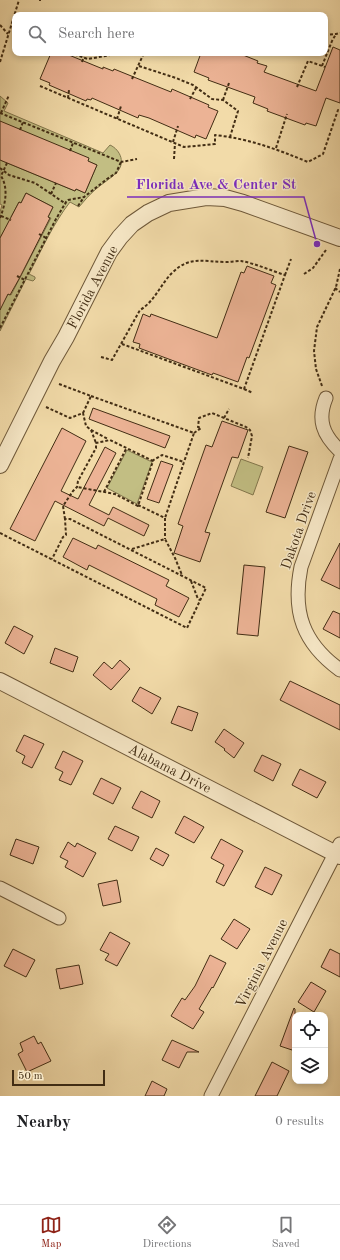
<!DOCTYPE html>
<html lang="en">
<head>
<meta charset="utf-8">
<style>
  :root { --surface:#fff; --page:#f2f2f2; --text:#202124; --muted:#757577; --line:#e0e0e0; --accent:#8f2418 }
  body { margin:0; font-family:"Old Standard TT",serif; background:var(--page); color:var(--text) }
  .controls { position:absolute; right:12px; bottom:12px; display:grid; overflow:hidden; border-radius:8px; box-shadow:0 2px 6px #0003 }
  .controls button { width:36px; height:36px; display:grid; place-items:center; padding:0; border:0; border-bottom:1px solid var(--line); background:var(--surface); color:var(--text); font:20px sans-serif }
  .scale { position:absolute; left:12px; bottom:10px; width:93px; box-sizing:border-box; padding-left:4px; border:2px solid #422d14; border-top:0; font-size:11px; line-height:14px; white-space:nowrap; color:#422d14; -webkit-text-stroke:3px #f7e8c7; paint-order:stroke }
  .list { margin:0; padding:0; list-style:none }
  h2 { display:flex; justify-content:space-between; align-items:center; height:52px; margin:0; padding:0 16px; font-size:17px }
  h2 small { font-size:13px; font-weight:400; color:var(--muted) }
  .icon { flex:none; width:22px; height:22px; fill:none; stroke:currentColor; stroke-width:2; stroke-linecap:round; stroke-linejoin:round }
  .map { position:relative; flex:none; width:340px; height:1096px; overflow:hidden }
  .search { position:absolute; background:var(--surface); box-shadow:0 2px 6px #0003; left:12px; right:12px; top:12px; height:44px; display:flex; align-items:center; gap:10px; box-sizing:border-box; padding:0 14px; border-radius:8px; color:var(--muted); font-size:15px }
  .sheet { height:108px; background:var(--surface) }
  nav { display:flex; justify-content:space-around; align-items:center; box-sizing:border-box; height:56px; border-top:1px solid var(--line); background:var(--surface); font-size:11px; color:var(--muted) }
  nav a { display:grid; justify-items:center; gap:2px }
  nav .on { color:var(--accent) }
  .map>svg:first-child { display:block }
  .green { fill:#c2be83; stroke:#82764c }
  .building { fill:#ecb395; stroke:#422d14 }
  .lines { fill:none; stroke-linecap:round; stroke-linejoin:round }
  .minor-casing { stroke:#6e5839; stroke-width:15 }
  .tertiary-casing { stroke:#6e5839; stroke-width:18 }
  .path { stroke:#422d14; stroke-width:2; stroke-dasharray:3 2; stroke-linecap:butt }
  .minor { stroke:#f7e8c7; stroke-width:13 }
  .tertiary { stroke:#f7e8c7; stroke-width:16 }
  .labels { text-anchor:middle; stroke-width:3; stroke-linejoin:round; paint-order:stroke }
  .street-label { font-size:14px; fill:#422d14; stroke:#f7e8c7 }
  .leader { fill:none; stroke:#7b2cbf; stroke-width:1.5 }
  .callout-dot { fill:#7b2cbf; stroke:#f7e8c7; stroke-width:1.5 }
  .callout-label { font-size:15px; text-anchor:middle; font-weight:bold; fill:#7b2cbf; stroke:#f7e8c7; stroke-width:3; stroke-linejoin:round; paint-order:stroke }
</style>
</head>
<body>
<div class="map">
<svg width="340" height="1096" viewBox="0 0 340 1096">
  <rect width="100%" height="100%" fill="#f2dba9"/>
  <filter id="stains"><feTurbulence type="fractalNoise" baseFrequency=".005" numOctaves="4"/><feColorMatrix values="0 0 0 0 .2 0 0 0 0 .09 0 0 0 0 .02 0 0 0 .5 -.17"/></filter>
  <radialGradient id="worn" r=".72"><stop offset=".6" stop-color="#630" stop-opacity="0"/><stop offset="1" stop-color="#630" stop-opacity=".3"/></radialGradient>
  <g class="green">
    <path d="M0,96L8,103L4,111L103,153L110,145C121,150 126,164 116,173C110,179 103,183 96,189C90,194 85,200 79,207L70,202C53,224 42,249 29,274L35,277V279L33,281L26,279L0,331V308L8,294L11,295L51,218L48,217L53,207L26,193L21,203L19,202L11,217L12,218L1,236L0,244V212L2,205L0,204V160L75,191L76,189L85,193L97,165L0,124Z"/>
    <path d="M127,450L152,462L137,504L107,488Z"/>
    <path d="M241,459L263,467L253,495L231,486Z"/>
  </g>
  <g class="building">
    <path d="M333,47L340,50V103L326,98L316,126L306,123L305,125L267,111L268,109L253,103L255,97L208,80L209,78L194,72L201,53H238L258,61L257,63L267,66L264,72L316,91Z"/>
    <path d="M51,53H64L103,69V67L113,71L114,69L161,88L171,92L172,89L209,105L208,107L218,111L206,139L196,135L195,138L149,118L139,115L138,118L92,98L91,100L87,99L86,101L49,85L50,83L40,79Z"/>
    <path d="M0,121L89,158L88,161L97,165L85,193L76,189L75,191L0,160Z"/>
    <path d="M26,193L53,207L48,217L50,218L19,279L10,295L8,294L0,310V238L19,202L21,203Z"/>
    <path d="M247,266L274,276L271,283L276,285L249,358L247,357L238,382L213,373L212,375L182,364L139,348L140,344L133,342L143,314L150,317L151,314L217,338L241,272L244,273Z"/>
    <path d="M93,408L170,436L165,448L89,419Z"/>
    <path d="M222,421L248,430L238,458L232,457L205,532L210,533L200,562L174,553L183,526L178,524L206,445L212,447Z"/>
    <path d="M62,428L86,441L61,491L78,499L105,447L116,453L89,505L109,515L113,507L149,525L144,536L108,518L104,526L55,501L35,541L10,529Z"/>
    <path d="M289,446L308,452L285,518L266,512Z"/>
    <path d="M161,461L173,465L159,503L147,499Z"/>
    <path d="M73,538L96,549L98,545L169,580L166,586L189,598L179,617L155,605L157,599L89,565L87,570L63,557Z"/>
    <path d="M340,543V589L321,580Z"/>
    <path d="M244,565L265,567L258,636L237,634Z"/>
    <path d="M333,611L340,614V638L323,629Z"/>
    <path d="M14,626L33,636L24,654L5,643Z"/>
    <path d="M55,648L78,657L73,672L50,663Z"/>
    <path d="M120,660L130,669L111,690L93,675L104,662L112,669Z"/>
    <path d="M290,681L340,705V730L280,700Z"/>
    <path d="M140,687L161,698L152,714L132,701Z"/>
    <path d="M178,706L198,713L192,731L171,723Z"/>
    <path d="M224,729L244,743L234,758L224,750L225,749L215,742Z"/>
    <path d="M24,735L44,744L32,768L22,763L25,756L16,751Z"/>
    <path d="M63,751L83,761L71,785L59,780L63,772L55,768Z"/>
    <path d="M262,755L281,764L273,781L254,771Z"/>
    <path d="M300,769L326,782L317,798L292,785Z"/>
    <path d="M101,778L121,788L113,804L93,794Z"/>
    <path d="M141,791L160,801L152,818L132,808Z"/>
    <path d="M184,816L204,827L194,843L175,833Z"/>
    <path d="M115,826L139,837L132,851L108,839Z"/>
    <path d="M16,839L39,847L33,864L10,855Z"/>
    <path d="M221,839L243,851L224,886L216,882L224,865L211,858Z"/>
    <path d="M68,842L75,847L77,843L96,853L83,877L65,867L68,861L60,857Z"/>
    <path d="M156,848L169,855L163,866L150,859Z"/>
    <path d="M265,867L282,875L272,895L255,887Z"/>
    <path d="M117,880L121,902L103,906L98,884Z"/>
    <path d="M234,919L250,929L237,949L221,939Z"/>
    <path d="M110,932L130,943L117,966L105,960L109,954L100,950Z"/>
    <path d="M13,949L35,960L26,977L4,966Z"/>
    <path d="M330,949L340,954V977L321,967Z"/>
    <path d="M210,955L226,963L213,988L212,987L199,1009L204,1012L193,1029L171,1016L182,998L185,1000L195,986Z"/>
    <path d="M79,965L83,984L60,989L56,969Z"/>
    <path d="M311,982L326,991L314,1012L298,1002Z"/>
    <path d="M294,1008L295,1009V1051L280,1046Z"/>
    <path d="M34,1036L38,1044L41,1042L51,1061L27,1072L18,1054L23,1051L20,1043Z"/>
    <path d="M172,1040L199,1052H187L179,1068L162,1060Z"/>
    <path d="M272,1062L289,1071L277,1096H255Z"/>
    <path d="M152,1081L167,1089L164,1096H145Z"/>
  </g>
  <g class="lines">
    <g class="minor-casing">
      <g id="minor">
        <path d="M326,398C317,420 323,435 340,451"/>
        <path d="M340,459L301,567C292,612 303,643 340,670"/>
        <path d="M0,888L59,918"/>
        <path d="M211,1096L340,844"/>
      </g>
    </g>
    <g class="tertiary-casing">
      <g id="tertiary">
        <path d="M0,465L52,361L66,337L109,252L120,237L132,224L148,213L169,203L206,197L225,198L243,203L340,238"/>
        <path d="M0,681L340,856"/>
      </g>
    </g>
    <g class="path">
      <path d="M40,1V0"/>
      <path d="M0,25L8,34"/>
      <path d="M325,35L336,34L340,33"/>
      <path d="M70,53L88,59L122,53"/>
      <path d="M239,55L240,53"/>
      <path d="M0,62L19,0"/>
      <path d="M82,62L84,57"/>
      <path d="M139,66L176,78L193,85L212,99L223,100L238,111L230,137"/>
      <path d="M322,66L332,41L336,34"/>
      <path d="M132,79L144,53"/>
      <path d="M40,86L184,147L215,144V135C250,139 276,149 308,162L323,154L338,110H340"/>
      <path d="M297,87L308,61L325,67"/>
      <path d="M68,98L69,90"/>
      <path d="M190,99L196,88"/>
      <path d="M223,100L229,83"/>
      <path d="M0,113L121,162L137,159"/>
      <path d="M1,113L9,95"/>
      <path d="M117,119L121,106"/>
      <path d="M20,130L23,122"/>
      <path d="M173,142L178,126"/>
      <path d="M276,148L287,114"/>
      <path d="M70,151L73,143"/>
      <path d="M174,159L175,143"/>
      <path d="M0,168L9,175L35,183L66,204"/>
      <path d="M51,194L56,183"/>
      <path d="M78,206L84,197"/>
      <path d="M1,216L11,220"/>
      <path d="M0,218C5,205 9,189 1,176L7,163"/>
      <path d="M39,234L46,238"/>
      <path d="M304,274L313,268L326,250"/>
      <path d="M285,275L291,259"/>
      <path d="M17,276L25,280"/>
      <path d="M335,288L340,292"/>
      <path d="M0,328L56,219L66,202L68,200L84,197L107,179L116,173L121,162"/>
      <path d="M101,357L112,360L140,310C155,301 160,285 172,273C190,255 204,262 226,262C231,262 236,261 241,261C254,263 272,271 285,275L244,389L122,344"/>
      <path d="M59,384L91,396L83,413"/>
      <path d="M322,386L316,369L314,351L317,327L336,287L340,269"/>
      <path d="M244,389L253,393"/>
      <path d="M91,396L194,433L184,462"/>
      <path d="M46,407L70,418L83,413L86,426L91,430L96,443"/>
      <path d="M224,418L229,409"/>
      <path d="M91,430L108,439"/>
      <path d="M194,433L201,428L198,427L199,418L212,413L246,427L250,430L252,436L248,458"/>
      <path d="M152,461L162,455L184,462L165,518"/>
      <path d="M104,492L126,449"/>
      <path d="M138,505L165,518V539"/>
      <path d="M65,519L63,506L73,491L77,487L78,481L96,448V443L110,440L153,461L138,506L115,494L77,487"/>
      <path d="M0,533L187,628L206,588L70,519H65L66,535L63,537L52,559"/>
      <path d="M132,549L165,539L175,558L182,575"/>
      <path d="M191,581L198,599L200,600"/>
    </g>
    <use href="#minor" class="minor"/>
    <use href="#tertiary" class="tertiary"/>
  </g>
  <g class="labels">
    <g class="street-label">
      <text transform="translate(92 287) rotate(-62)" y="5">Florida Avenue</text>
      <text transform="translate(298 530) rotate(-71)" y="5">Dakota Drive</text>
      <text transform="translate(170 768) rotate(27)" y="5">Alabama Drive</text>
      <text transform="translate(261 963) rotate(-63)" y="5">Virginia Avenue</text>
    </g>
  </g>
  <path class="leader" d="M317 244L304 197H127"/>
  <circle class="callout-dot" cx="317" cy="244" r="4"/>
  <g class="callout-label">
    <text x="216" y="189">Florida Ave &amp; Center St</text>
  </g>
  <rect width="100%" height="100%" filter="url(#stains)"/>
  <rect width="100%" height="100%" fill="url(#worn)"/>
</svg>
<div class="controls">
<button><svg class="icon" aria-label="locate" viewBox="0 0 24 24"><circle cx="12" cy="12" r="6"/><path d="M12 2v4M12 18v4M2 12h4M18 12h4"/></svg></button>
<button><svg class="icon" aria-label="layers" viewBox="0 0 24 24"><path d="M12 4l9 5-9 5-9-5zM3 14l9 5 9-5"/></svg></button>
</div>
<div class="scale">50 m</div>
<div class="search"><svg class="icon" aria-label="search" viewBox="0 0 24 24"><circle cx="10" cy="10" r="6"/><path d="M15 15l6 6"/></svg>Search here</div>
</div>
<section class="sheet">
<h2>Nearby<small>0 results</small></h2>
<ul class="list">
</ul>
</section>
<nav>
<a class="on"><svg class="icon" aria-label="map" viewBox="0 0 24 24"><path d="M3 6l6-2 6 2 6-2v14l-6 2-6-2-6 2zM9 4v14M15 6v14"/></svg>Map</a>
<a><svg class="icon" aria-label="directions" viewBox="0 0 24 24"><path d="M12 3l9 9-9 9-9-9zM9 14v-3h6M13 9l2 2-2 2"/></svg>Directions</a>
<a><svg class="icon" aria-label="saved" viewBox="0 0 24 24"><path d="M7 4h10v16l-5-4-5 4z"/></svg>Saved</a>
</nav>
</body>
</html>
